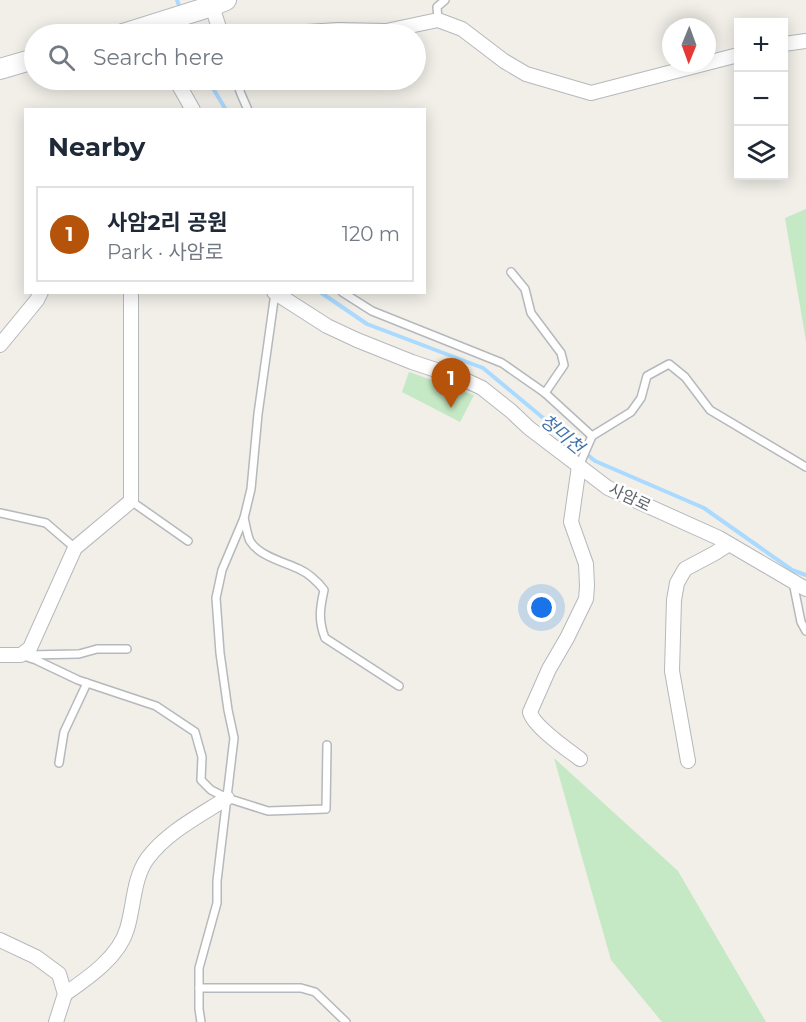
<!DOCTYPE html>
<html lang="en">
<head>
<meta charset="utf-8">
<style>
  :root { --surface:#fff; --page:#f2f2f3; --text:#1f2937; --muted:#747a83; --line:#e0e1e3; --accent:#b45309 }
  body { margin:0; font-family:Montserrat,"Noto Sans KR",sans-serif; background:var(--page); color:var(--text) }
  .controls { position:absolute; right:18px; top:18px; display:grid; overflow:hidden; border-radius:0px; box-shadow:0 3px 15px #0003 }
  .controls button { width:54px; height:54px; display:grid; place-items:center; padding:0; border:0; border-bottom:2px solid var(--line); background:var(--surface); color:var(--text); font:30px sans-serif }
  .compass { position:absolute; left:662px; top:18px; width:54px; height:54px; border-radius:50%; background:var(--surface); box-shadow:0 3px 15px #0003; rotate:181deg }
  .you { position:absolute; left:542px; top:608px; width:21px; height:21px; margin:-15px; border:4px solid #fff; border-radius:50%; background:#1a73e8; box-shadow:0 0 0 9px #1a73e833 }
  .badge { display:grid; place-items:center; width:39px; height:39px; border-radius:50%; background:var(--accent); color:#fff; font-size:20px; font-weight:700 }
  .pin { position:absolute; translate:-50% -50px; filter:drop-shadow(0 2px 3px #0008) }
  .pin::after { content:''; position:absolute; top:32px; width:21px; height:18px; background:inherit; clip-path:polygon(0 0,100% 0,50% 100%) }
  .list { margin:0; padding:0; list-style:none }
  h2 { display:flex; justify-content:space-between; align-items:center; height:78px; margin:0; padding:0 24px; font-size:26px }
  h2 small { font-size:20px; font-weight:400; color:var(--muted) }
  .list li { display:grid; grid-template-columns:39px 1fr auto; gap:18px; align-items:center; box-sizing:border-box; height:96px; margin:0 12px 12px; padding:0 12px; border:2px solid var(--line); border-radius:0px }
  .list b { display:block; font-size:22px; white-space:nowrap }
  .list p { margin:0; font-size:20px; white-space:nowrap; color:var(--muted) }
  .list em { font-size:20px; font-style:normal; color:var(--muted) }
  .icon { flex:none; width:33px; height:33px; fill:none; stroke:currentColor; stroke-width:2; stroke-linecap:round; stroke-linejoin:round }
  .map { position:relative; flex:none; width:806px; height:1022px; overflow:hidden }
  .search { position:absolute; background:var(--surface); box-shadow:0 3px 15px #0003; left:24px; top:24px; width:402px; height:66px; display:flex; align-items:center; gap:15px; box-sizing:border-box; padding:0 21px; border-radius:33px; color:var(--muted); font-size:22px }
  .panel { position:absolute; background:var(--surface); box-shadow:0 3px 15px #0003; left:24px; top:108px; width:402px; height:186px; border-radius:0px }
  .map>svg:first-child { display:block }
  .green { fill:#c5e8c5 }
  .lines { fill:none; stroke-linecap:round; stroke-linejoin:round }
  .stream { stroke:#aadaff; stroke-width:4 }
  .service-casing { stroke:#b5b8bc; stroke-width:10 }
  .minor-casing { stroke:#b5b8bc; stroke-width:16 }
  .secondary-casing { stroke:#b6babf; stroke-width:22 }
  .service { stroke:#fff; stroke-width:7 }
  .minor { stroke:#fff; stroke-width:14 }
  .secondary { stroke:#fff; stroke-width:20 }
  .labels { text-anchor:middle; stroke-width:5; stroke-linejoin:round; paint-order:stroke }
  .street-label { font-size:16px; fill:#5f6368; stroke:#fff }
  .water-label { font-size:18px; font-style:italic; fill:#4174aa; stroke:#fff }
</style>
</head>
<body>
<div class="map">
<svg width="806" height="1022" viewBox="0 0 806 1022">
  <rect width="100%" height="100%" fill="#f1efe8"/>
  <g class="green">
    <path d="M806,209V341L785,218Z"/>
    <path d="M409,372L474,395L460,422L402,392Z"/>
    <path d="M554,758L678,871L766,1022H662L611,960Z"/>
  </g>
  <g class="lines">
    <g class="stream">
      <path d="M177,0L181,11"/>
      <path d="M184,21L188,34"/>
      <path d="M208,80L226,110"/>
      <path d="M320,292L367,324L483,368L595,461L704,508L792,570L806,575"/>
    </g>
    <g class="service-casing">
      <g id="service">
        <path d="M438,20L437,7L445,0"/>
        <path d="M236,80L241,94L248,110"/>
        <path d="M511,272L525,289L531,313L561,353L564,365L545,393"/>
        <path d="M342,292L372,311L502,363L545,393L592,436"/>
        <path d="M579,466L592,436L631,412L641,398L647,376L669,364L685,377L710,410L806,467"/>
        <path d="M131,501L188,541"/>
        <path d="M0,513L46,523L75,548"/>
        <path d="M244,518C246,525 247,535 250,541C259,556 284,562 299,569C310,574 317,581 324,590C320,608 318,620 325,638L399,686"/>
        <path d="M793,582L801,622L806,631"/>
        <path d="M21,655L36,660L78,680L156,706L195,732L202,757L201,780L211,790L227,798L268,811L326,809L327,745"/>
        <path d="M27,655L79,654L97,649H127"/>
        <path d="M59,763L64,732L87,683"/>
        <path d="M199,988H301L315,992L346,1022"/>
        <path d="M201,1022L199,1009V968L217,903V881L234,738L228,710L220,653L216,598L222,570L244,518L251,489L258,414L275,293"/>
      </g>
    </g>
    <g class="minor-casing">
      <g id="minor">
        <path d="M212,6L221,34"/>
        <path d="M275,34L338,30L386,31L438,20L462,29L504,61L526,74L591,93L738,55"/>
        <path d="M784,44L806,41"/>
        <path d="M176,80L193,110"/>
        <path d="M274,292L327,326L357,340L412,362L463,379L482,388L511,411L529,428L608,488L719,538L806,589"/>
        <path d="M0,345L37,300L41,292"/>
        <path d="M579,466L571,522L586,564L587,586L586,599L567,638L549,669L530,712C533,726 568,750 580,759"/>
        <path d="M0,655H21L30,648L75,548L131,501V292"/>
        <path d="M688,761L672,671L674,600L677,583L685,569L715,553L729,544"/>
        <path d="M0,940L36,957L59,974L65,994L56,1022"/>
        <path d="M65,994C88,978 119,957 127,929C134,907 133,879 147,859C167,832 199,816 227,798"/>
      </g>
    </g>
    <g class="secondary-casing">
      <g id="secondary">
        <path d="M123,34L212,6L226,0"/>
        <path d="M0,69L34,59"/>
      </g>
    </g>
    <use href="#service" class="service"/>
    <use href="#minor" class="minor"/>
    <use href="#secondary" class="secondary"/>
  </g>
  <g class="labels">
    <g class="street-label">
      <text transform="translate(630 497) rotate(25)" y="6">사암로</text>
    </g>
    <g class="water-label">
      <text transform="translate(562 434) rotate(40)" y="6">청미천</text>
    </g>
  </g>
</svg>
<div class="controls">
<button>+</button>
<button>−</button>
<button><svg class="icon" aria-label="layers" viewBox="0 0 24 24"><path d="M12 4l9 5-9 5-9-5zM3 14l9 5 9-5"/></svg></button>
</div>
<svg class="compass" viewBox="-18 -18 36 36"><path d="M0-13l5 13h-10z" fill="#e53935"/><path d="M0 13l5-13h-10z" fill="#747a83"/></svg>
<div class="you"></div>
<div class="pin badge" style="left:451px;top:408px">1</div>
<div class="search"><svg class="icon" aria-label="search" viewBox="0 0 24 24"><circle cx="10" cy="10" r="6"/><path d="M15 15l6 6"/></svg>Search here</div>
<section class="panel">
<h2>Nearby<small></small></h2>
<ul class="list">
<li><span class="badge">1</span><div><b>사암2리 공원</b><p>Park · 사암로</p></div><em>120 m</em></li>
</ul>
</section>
</div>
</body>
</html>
